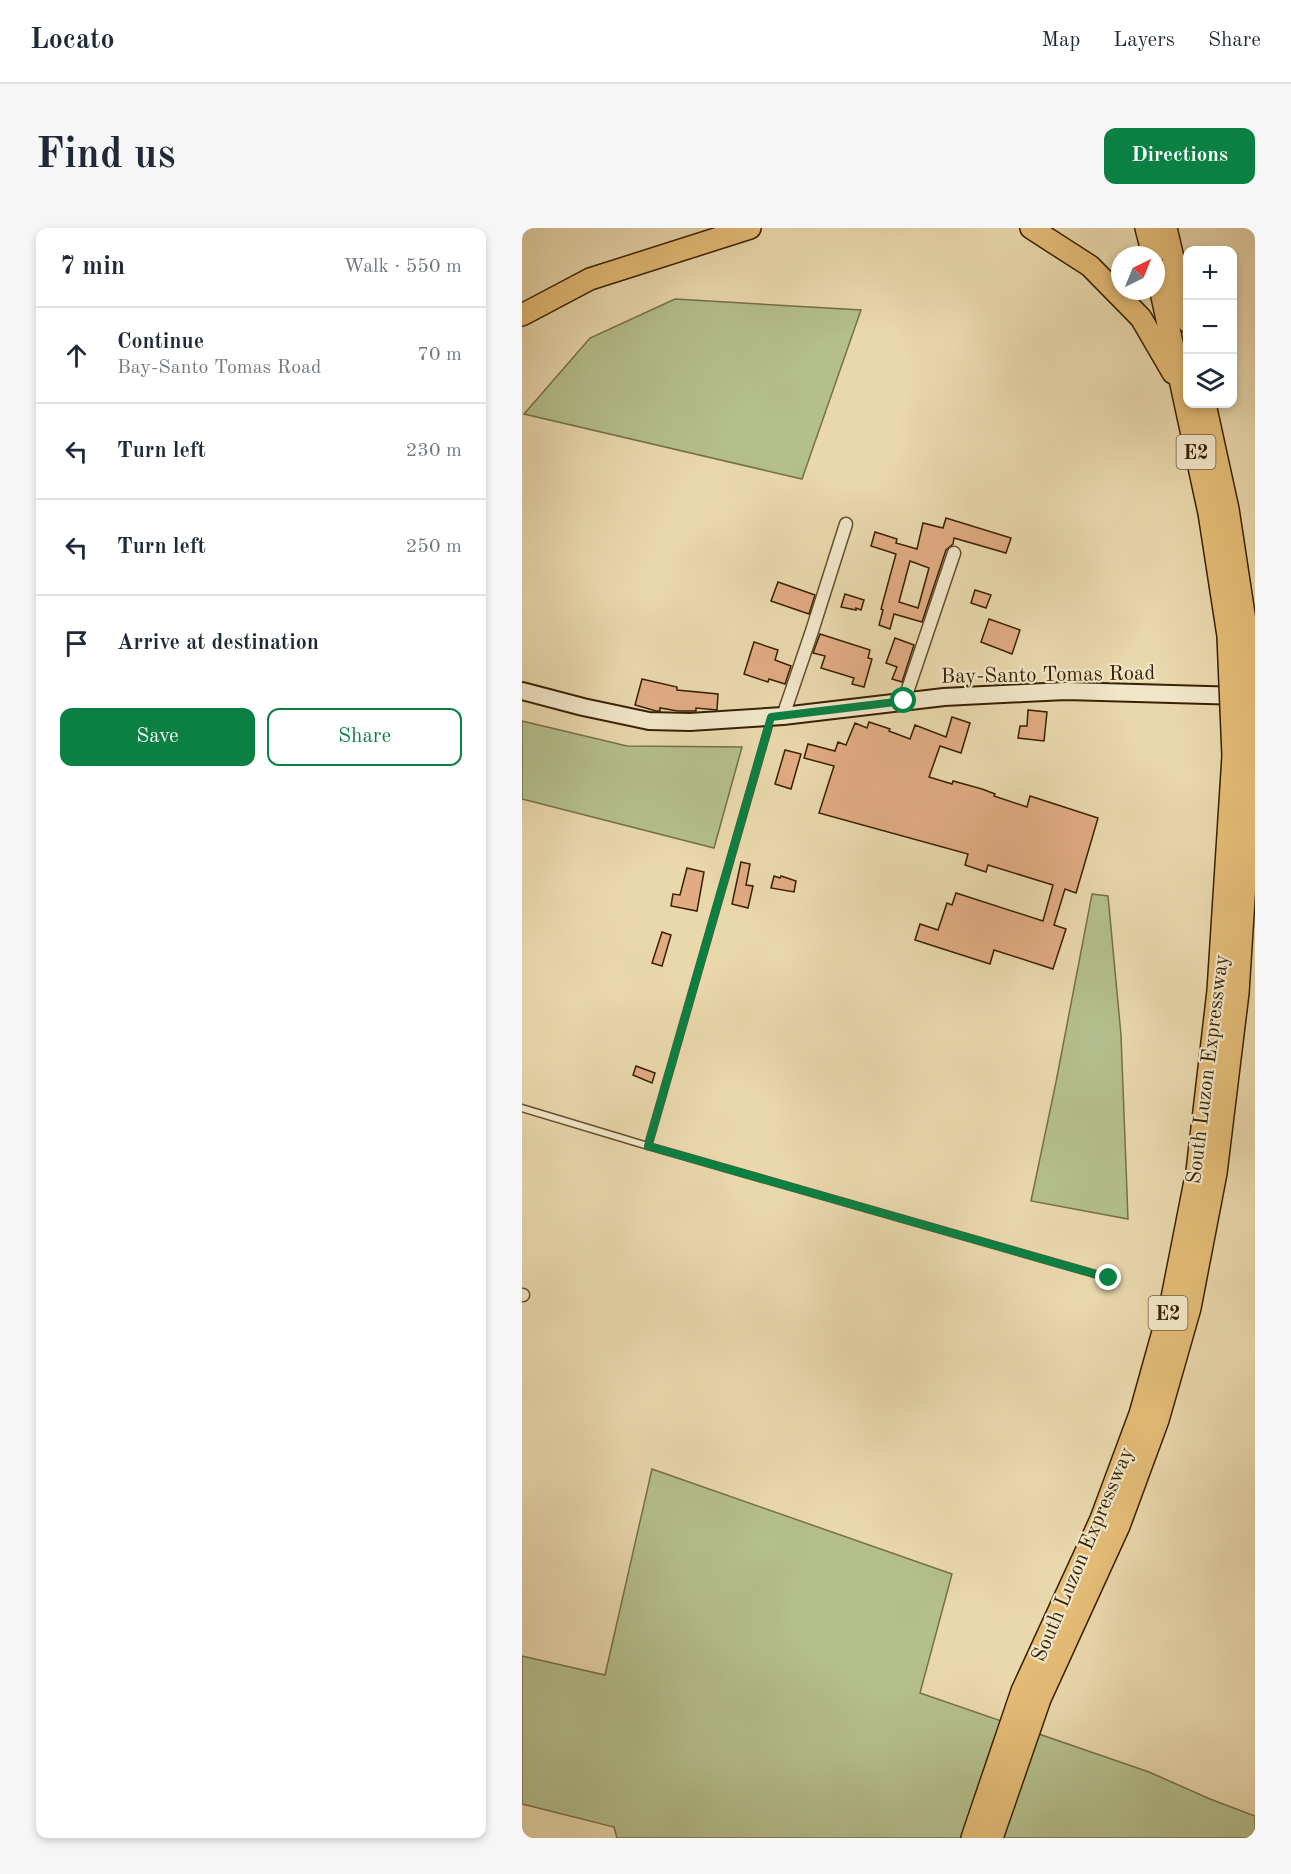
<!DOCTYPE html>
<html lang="en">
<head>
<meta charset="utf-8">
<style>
  :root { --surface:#fff; --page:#f6f6f7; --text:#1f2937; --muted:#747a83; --line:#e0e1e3; --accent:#0b8043 }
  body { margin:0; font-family:"Old Standard TT",serif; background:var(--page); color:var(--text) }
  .controls { position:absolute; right:18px; top:18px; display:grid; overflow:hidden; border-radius:12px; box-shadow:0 3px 9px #0003 }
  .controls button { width:54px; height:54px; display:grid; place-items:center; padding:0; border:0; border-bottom:2px solid var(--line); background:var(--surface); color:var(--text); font:30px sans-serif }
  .compass { position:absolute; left:589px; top:18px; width:54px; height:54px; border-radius:50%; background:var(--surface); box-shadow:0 3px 9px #0003; rotate:43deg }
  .stop { position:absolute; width:18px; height:18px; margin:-14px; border:4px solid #0b8043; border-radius:50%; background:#fff }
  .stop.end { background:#0b8043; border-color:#fff; box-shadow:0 2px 6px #0008 }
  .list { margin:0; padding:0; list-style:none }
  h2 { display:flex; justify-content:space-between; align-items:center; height:78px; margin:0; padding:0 24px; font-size:26px }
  h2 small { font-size:20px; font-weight:400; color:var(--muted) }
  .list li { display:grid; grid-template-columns:39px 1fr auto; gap:18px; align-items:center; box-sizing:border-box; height:96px; padding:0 24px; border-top:2px solid var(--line) }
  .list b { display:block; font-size:22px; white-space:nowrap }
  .list p { margin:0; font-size:20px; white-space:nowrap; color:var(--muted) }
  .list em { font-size:20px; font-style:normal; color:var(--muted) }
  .actions { display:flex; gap:12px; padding:18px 24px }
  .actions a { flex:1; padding:14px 0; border:2px solid var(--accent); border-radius:12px; text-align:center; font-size:21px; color:var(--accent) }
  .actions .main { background:var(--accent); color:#fff }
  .icon { flex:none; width:33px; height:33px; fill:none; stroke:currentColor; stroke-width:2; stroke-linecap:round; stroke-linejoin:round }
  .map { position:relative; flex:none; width:733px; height:1610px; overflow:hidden; border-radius:12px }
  header { display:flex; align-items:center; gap:36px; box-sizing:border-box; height:84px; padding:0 30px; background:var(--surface); border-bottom:2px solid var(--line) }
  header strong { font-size:28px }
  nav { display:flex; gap:33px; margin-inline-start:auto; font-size:21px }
  .intro { display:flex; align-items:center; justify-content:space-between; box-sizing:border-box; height:144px; padding:0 36px }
  h1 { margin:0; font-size:42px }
  .button { padding:15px 27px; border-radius:12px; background:var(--accent); color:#fff; font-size:21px; font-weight:700 }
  main { display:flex; gap:36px; padding:0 36px }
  aside { flex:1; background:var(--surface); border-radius:12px; box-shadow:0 3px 9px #0003 }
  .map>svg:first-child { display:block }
  .green { fill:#b4bf8c; stroke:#767046; stroke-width:1.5 }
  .building { fill:#e1ab83; stroke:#382100; stroke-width:1.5; fill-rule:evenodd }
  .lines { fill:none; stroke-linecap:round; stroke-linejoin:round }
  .service-casing { stroke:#644f2b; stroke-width:9 }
  .minor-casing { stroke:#644f2b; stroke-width:15 }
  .secondary-casing { stroke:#382100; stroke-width:20 }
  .motorway-casing { stroke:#382100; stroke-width:24 }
  .service { stroke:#f1e6c9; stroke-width:6 }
  .minor { stroke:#f1e6c9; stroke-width:12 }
  .secondary { stroke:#f1e6c9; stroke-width:16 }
  .motorway { stroke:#e4bc76; stroke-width:21 }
  .motorway-bridge-casing { stroke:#382100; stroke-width:24; stroke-linecap:butt }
  .motorway-bridge { stroke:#e4bc76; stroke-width:21 }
  .route { stroke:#0b8043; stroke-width:8 }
  .labels { text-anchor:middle; stroke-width:4.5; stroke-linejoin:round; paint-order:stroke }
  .shield { fill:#f1e6c9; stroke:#705c3c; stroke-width:1.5 }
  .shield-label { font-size:20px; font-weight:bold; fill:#382100 }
  .street-label { font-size:21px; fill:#382100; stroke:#f1e6c9 }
</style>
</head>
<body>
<header>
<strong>Locato</strong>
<nav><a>Map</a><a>Layers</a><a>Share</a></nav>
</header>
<div class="intro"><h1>Find us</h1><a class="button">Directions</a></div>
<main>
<aside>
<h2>7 min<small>Walk · 550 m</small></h2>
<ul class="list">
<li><svg class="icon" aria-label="ahead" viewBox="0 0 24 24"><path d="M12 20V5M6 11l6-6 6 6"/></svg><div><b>Continue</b><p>Bay-Santo Tomas Road</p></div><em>70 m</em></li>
<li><svg class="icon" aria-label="left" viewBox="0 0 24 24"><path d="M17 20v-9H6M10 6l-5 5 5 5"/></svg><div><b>Turn left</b></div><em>230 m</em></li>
<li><svg class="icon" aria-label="left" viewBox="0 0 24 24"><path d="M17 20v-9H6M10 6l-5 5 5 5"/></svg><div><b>Turn left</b></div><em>250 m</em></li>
<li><svg class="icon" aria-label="arrive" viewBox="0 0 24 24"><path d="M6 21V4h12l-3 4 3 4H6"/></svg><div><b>Arrive at destination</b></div></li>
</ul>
<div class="actions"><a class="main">Save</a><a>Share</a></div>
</aside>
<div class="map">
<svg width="733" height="1610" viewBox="0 0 733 1610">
  <rect width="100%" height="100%" fill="#e9d8ac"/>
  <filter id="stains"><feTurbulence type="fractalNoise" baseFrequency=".00333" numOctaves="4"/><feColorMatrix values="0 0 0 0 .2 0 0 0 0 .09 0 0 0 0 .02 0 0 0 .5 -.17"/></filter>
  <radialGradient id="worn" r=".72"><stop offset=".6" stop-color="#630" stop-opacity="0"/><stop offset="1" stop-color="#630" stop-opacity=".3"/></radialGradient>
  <g class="green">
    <path d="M153,71L339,82L280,251L2,186L68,110Z"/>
    <path d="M0,493L105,518L220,519L192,620L0,571Z"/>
    <path d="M570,666L586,668L599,807L606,991L509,973L534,854Z"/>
    <path d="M130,1241L430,1346L398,1465L627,1544L688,1571L733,1588V1610H95L92,1599L0,1576V1428L83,1447Z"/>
  </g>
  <g class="building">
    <path d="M424,290L489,310L484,325L432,310L431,316L424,322L400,394L372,386L368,401L357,397L361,382L359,381L374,326L349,318L353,304L375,311L374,315L395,321L401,295L421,300ZM388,333L407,340L396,380L377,374Z"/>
    <path d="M256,354L293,367L287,386L249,373Z"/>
    <path d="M453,362L469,367L464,380L449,375Z"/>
    <path d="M323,366L342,372L339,382L334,380V382L319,379Z"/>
    <path d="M467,391L498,402L490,426L459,414Z"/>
    <path d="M298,406L348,422L346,430L350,431L342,459L330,456L332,450L299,440L303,428L291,425Z"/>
    <path d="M373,410L392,417L380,454L370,451L375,439L364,435Z"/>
    <path d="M232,414L256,422L253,432L269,438L263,456L247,451L246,454L222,446Z"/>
    <path d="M120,451L155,459V462L196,466L195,482L174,480V483H156L138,480V483H134L113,477Z"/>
    <path d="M506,482L525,484L522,513L496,510L498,498H505Z"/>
    <path d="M430,489L448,495L439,525L418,518L407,549L430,556L431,553L460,561L473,566L472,568L505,579L508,568L576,590L554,665L543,661L532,697L544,701L531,741L472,722L468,736L393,712L398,696L416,702L425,675L430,677L434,665L521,693L531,657L466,637L464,644L443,637L446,626L297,585L312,538L282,530L286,516L313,523L316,514L324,517L333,495L345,500L347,494L368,501L367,503L388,511L393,497L424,509Z"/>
    <path d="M263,522L279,526L269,561L253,556Z"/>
    <path d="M219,634L228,636L224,657L231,658L226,680L210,676Z"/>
    <path d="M165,640L182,644L175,683L149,678L151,666L158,667Z"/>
    <path d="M252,648L258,650L259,648L274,653L272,664L249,660Z"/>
    <path d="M140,704L149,707L140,738L130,735Z"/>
    <path d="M114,838L133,845L130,855L111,847Z"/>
  </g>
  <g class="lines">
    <g class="service-casing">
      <g id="service">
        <path d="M249,490L126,918L587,1050"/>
        <path d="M0,880L126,918"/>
      </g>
    </g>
    <g class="minor-casing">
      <g id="minor">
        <path d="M382,473L432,325"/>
        <path d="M261,488L290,403L324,296"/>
        <path d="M0,1067H1"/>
      </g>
    </g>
    <g class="secondary-casing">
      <path id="secondary" d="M0,463L61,479L127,493L168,494L261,488L422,469L502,465L544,463L720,468"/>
    </g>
    <g class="motorway-casing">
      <g id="motorway">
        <path d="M509,0L568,38L619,90L651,145"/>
        <path d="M624,0L631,27"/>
        <path d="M644,0L666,94"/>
        <path d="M634,41L687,285L706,408"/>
        <path d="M0,87L68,51L228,0"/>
        <path d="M683,176L706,281L725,406"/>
        <path d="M450,1610L500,1463L579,1291L618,1186L649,1075L675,943L696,763L711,528"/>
        <path d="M470,1610L518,1471L597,1298L636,1192L668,1080L694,945L716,765L731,529"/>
      </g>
    </g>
    <use href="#service" class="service"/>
    <use href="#minor" class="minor"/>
    <use href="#secondary" class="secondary"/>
    <use href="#motorway" class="motorway"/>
    <g class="motorway-bridge-casing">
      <g id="motorway-bridge">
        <path d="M725,406L731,529"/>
        <path d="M706,408L711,528"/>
      </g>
    </g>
    <use href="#motorway-bridge" class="motorway-bridge"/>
  </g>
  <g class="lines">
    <path class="route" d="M382,473L249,489L126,918L587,1050"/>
  </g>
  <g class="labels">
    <g class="shield">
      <rect x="654.5" y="207" width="39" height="34" rx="4.5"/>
      <rect x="626.5" y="1068" width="39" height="34" rx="4.5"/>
    </g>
    <g class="shield-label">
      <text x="674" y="231">E2</text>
      <text x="646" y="1092">E2</text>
    </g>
    <g class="street-label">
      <text transform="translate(526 446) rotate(-1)" y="7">Bay-Santo Tomas Road</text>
      <text transform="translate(685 841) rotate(-83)" y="7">South Luzon Expressway</text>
      <text transform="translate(560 1326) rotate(-67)" y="7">South Luzon Expressway</text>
    </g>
  </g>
  <rect width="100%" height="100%" filter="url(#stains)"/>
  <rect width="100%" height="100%" fill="url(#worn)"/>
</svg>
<div class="controls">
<button>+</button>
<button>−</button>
<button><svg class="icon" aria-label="layers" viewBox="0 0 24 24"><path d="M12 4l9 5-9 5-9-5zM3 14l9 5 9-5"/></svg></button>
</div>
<svg class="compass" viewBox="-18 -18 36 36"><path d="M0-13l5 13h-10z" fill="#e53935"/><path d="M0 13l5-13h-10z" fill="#747a83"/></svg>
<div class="stop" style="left:382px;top:473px"></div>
<div class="stop end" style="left:587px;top:1050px"></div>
</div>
</main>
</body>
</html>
